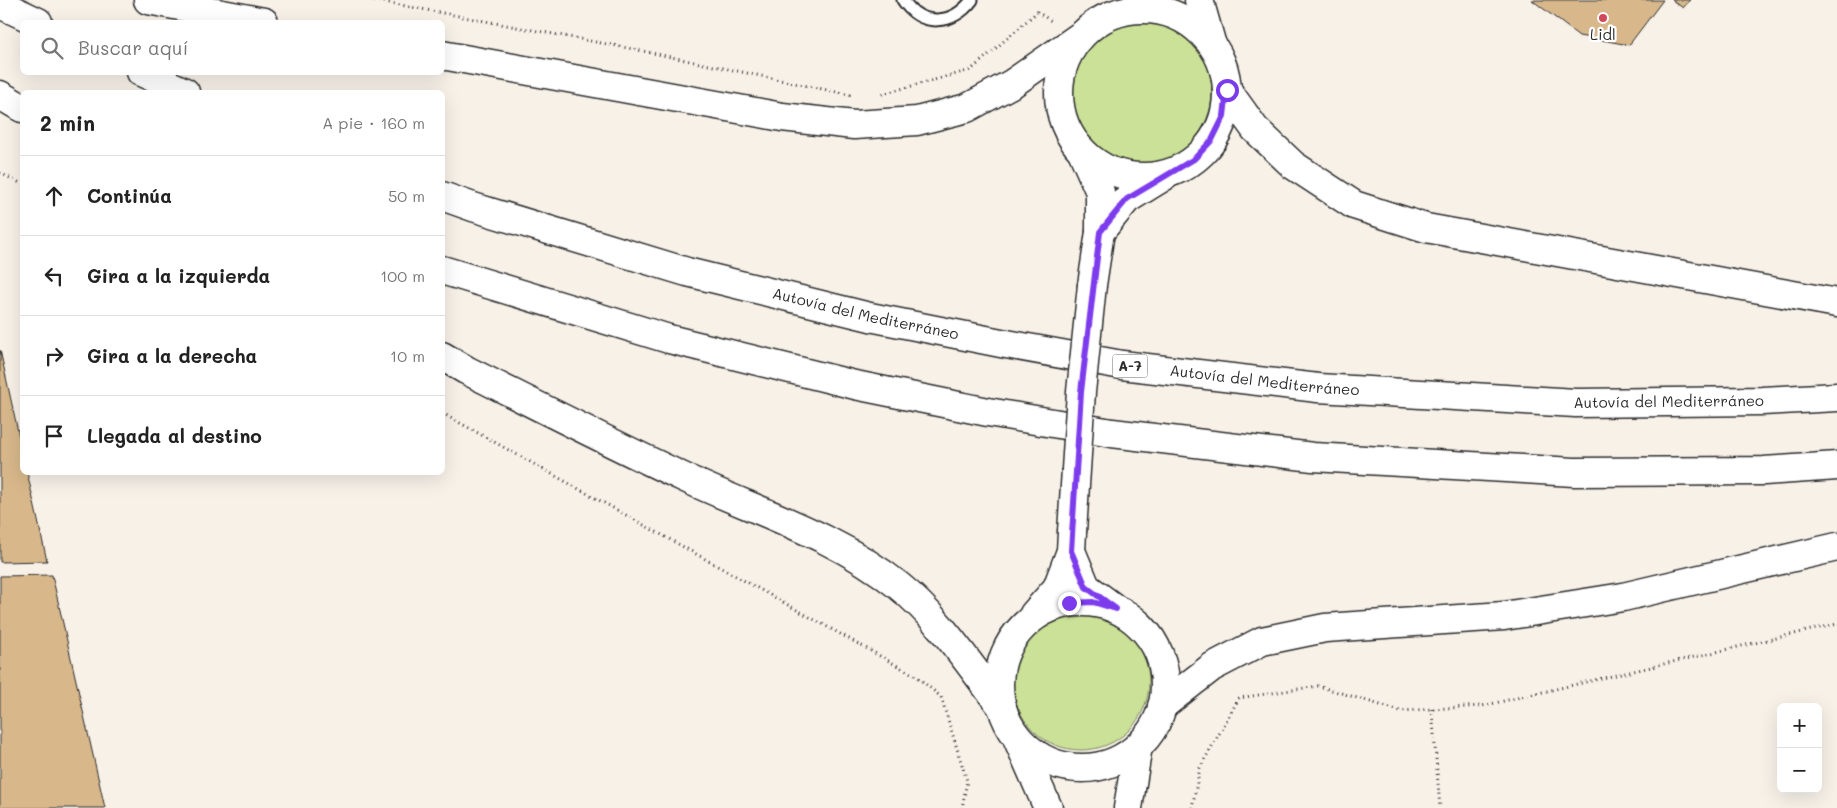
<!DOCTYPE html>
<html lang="es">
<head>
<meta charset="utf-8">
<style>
  :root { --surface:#fff; --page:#f2f2f2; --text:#222; --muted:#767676; --line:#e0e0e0 }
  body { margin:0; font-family:Mali,sans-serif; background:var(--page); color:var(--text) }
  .controls { position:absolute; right:15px; bottom:15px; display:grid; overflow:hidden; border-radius:8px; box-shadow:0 5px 20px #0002 }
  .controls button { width:45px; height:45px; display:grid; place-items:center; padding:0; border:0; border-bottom:1px solid var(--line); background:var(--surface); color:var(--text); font:25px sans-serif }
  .stop { position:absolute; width:15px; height:15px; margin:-11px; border:4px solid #7c3aed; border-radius:50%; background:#fff }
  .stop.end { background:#7c3aed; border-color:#fff; box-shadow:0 1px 5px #0008 }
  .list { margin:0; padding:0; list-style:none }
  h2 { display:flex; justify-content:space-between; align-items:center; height:65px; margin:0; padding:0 20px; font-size:21px }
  h2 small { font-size:16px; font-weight:400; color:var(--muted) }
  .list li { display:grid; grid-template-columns:32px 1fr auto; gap:15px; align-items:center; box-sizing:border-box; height:80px; padding:0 20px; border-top:1px solid var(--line) }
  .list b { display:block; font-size:19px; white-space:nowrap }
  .list em { font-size:16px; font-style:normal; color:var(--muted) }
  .icon { flex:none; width:28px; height:28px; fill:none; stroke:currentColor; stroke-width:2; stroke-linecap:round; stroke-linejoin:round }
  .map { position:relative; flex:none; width:1837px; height:808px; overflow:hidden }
  .search { position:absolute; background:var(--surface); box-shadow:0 5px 20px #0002; left:20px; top:20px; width:425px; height:55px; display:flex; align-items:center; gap:12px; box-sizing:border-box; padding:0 18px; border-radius:8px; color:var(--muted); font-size:19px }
  .panel { position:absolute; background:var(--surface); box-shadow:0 5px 20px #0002; left:20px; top:90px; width:425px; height:385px; border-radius:8px }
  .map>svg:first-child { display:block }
  .green { fill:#cae197; stroke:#7a8661 }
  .building { fill:#d8b88b; stroke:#2b2b2b }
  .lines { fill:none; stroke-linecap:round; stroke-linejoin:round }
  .lane-casing { stroke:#2b2b2b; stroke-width:15 }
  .secondary-casing { stroke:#2b2b2b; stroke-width:31 }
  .highway-casing { stroke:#2b2b2b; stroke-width:31 }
  .path { stroke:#2b2b2b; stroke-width:3; stroke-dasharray:1 4; stroke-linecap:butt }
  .lane { stroke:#fff; stroke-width:11 }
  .secondary { stroke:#fff; stroke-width:28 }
  .highway { stroke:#fff; stroke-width:28 }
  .secondary-bridge-casing { stroke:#2b2b2b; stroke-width:31; stroke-linecap:butt }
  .secondary-bridge { stroke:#fff; stroke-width:28 }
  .route { stroke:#7c3aed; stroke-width:6 }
  .poi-dot { fill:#d1495b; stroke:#fff; stroke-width:2 }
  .labels { text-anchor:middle; stroke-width:4.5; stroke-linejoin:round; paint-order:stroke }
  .shield { fill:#fff; stroke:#6b6b6b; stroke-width:1 }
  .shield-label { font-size:14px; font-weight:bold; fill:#2b2b2b }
  .poi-label { font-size:15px; fill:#2b2b2b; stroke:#fff }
  .street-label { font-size:15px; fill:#2b2b2b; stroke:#fff }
</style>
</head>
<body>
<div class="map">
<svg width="1837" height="808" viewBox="0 0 1837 808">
  <rect width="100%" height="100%" fill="#f7f1e8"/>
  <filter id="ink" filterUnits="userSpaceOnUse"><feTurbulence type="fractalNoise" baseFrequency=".02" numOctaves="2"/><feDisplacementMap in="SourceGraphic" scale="10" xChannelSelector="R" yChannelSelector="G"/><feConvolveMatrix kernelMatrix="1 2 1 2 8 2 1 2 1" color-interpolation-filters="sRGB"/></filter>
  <g filter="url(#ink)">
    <g class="green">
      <circle cx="1140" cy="92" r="72"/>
      <circle cx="1081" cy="682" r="68"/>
    </g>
    <g class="building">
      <path d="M1532,0H1663L1629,45L1579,36Z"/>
      <path d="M1672,0H1690L1683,8Z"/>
      <path d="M0,350L22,450V472H27L47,561L0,562Z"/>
      <path d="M52,575L105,808H0V576Z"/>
    </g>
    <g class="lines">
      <g class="lane-casing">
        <path id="lane" d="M903,0C921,28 953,25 972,0"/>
      </g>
      <g class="secondary-casing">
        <g id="secondary">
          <path d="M1199,0L1211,42"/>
          <circle cx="1143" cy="93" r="84"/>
          <path d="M1082,151L1100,192V232L1092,285"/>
          <path d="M1100,232L1127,199L1166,175"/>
          <path d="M1071,551L1086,587L1113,607"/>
          <circle cx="1082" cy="685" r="83"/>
          <path d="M1034,614L1057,588L1071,551L1072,532"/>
          <path d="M1018,740L1048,808"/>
          <path d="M1128,808L1138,746"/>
        </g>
      </g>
      <g class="highway-casing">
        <g id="highway">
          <path d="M148,0L264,22"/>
          <path d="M0,4L38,22"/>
          <path d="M442,55L782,117L854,125L917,121L967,108L1013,83L1079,37"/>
          <path d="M141,72L185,92"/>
          <path d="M1227,90L1255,129L1293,165L1354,205L1426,228L1837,303"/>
          <path d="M0,95L22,108"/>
          <path id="s1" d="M442,196L473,207L687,272L870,317L1001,343L1122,365L1318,388L1576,403L1762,401L1837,397"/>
          <path d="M442,270L669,339L855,385L988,412L1112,433L1313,457L1574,472L1764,471L1837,466"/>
          <path d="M442,356L466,370C538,406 610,443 683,477C757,512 834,534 899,586C940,619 970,666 1002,707"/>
          <path d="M1162,706L1212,667L1262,641L1325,628L1504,616L1623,597L1837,547"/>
        </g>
      </g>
      <g class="path">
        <path d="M374,0L638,50L851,95"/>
        <path d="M882,94L971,70L1037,12L1053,22"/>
        <path d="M0,173L22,184"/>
        <path d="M442,413L916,676L941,697L967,781L962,808"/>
        <path d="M1432,709L1440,808"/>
        <path d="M1192,808L1200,768L1239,698L1318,686L1400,711L1482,706L1837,624"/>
      </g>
      <use href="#lane" class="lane"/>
      <use href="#secondary" class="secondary"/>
      <use href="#highway" class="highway"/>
      <g class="secondary-bridge-casing">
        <path id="secondary-bridge" d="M1072,532L1081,392L1092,285"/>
      </g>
      <use href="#secondary-bridge" class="secondary-bridge"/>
    </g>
  </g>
  <g class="lines" filter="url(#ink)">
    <path class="route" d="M1069,603L1093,602L1116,609L1086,587L1071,551L1081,392L1100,232L1127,199L1194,159L1212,140L1224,116L1227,90"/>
  </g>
  <circle class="poi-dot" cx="1603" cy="18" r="5"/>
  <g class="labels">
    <rect class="shield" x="1112.5" y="354.5" width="35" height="23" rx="4"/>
    <g class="shield-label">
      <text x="1130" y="371">A-7</text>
    </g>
    <g class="poi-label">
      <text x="1603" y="40">Lidl</text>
    </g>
    <g class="street-label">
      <text dy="5" stroke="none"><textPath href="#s1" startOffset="440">Autovía del Mediterráneo</textPath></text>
      <text dy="5" stroke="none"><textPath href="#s1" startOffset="845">Autovía del Mediterráneo</textPath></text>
      <text dy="5" stroke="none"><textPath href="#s1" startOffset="1250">Autovía del Mediterráneo</textPath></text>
    </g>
  </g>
</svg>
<div class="controls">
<button>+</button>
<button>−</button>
</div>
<div class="stop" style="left:1227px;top:90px"></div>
<div class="stop end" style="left:1069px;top:603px"></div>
<div class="search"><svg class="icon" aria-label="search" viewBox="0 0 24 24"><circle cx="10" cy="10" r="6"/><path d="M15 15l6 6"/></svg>Buscar aquí</div>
<section class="panel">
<h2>2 min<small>A pie · 160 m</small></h2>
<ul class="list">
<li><svg class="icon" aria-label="ahead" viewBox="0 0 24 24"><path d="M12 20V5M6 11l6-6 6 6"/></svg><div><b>Continúa</b></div><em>50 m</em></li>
<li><svg class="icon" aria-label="left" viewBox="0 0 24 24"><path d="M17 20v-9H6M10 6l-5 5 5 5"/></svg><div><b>Gira a la izquierda</b></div><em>100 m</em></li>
<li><svg class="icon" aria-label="right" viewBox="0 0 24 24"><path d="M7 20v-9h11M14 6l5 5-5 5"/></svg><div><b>Gira a la derecha</b></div><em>10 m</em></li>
<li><svg class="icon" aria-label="arrive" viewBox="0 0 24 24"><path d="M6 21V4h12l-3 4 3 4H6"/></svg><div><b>Llegada al destino</b></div></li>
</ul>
</section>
</div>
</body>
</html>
